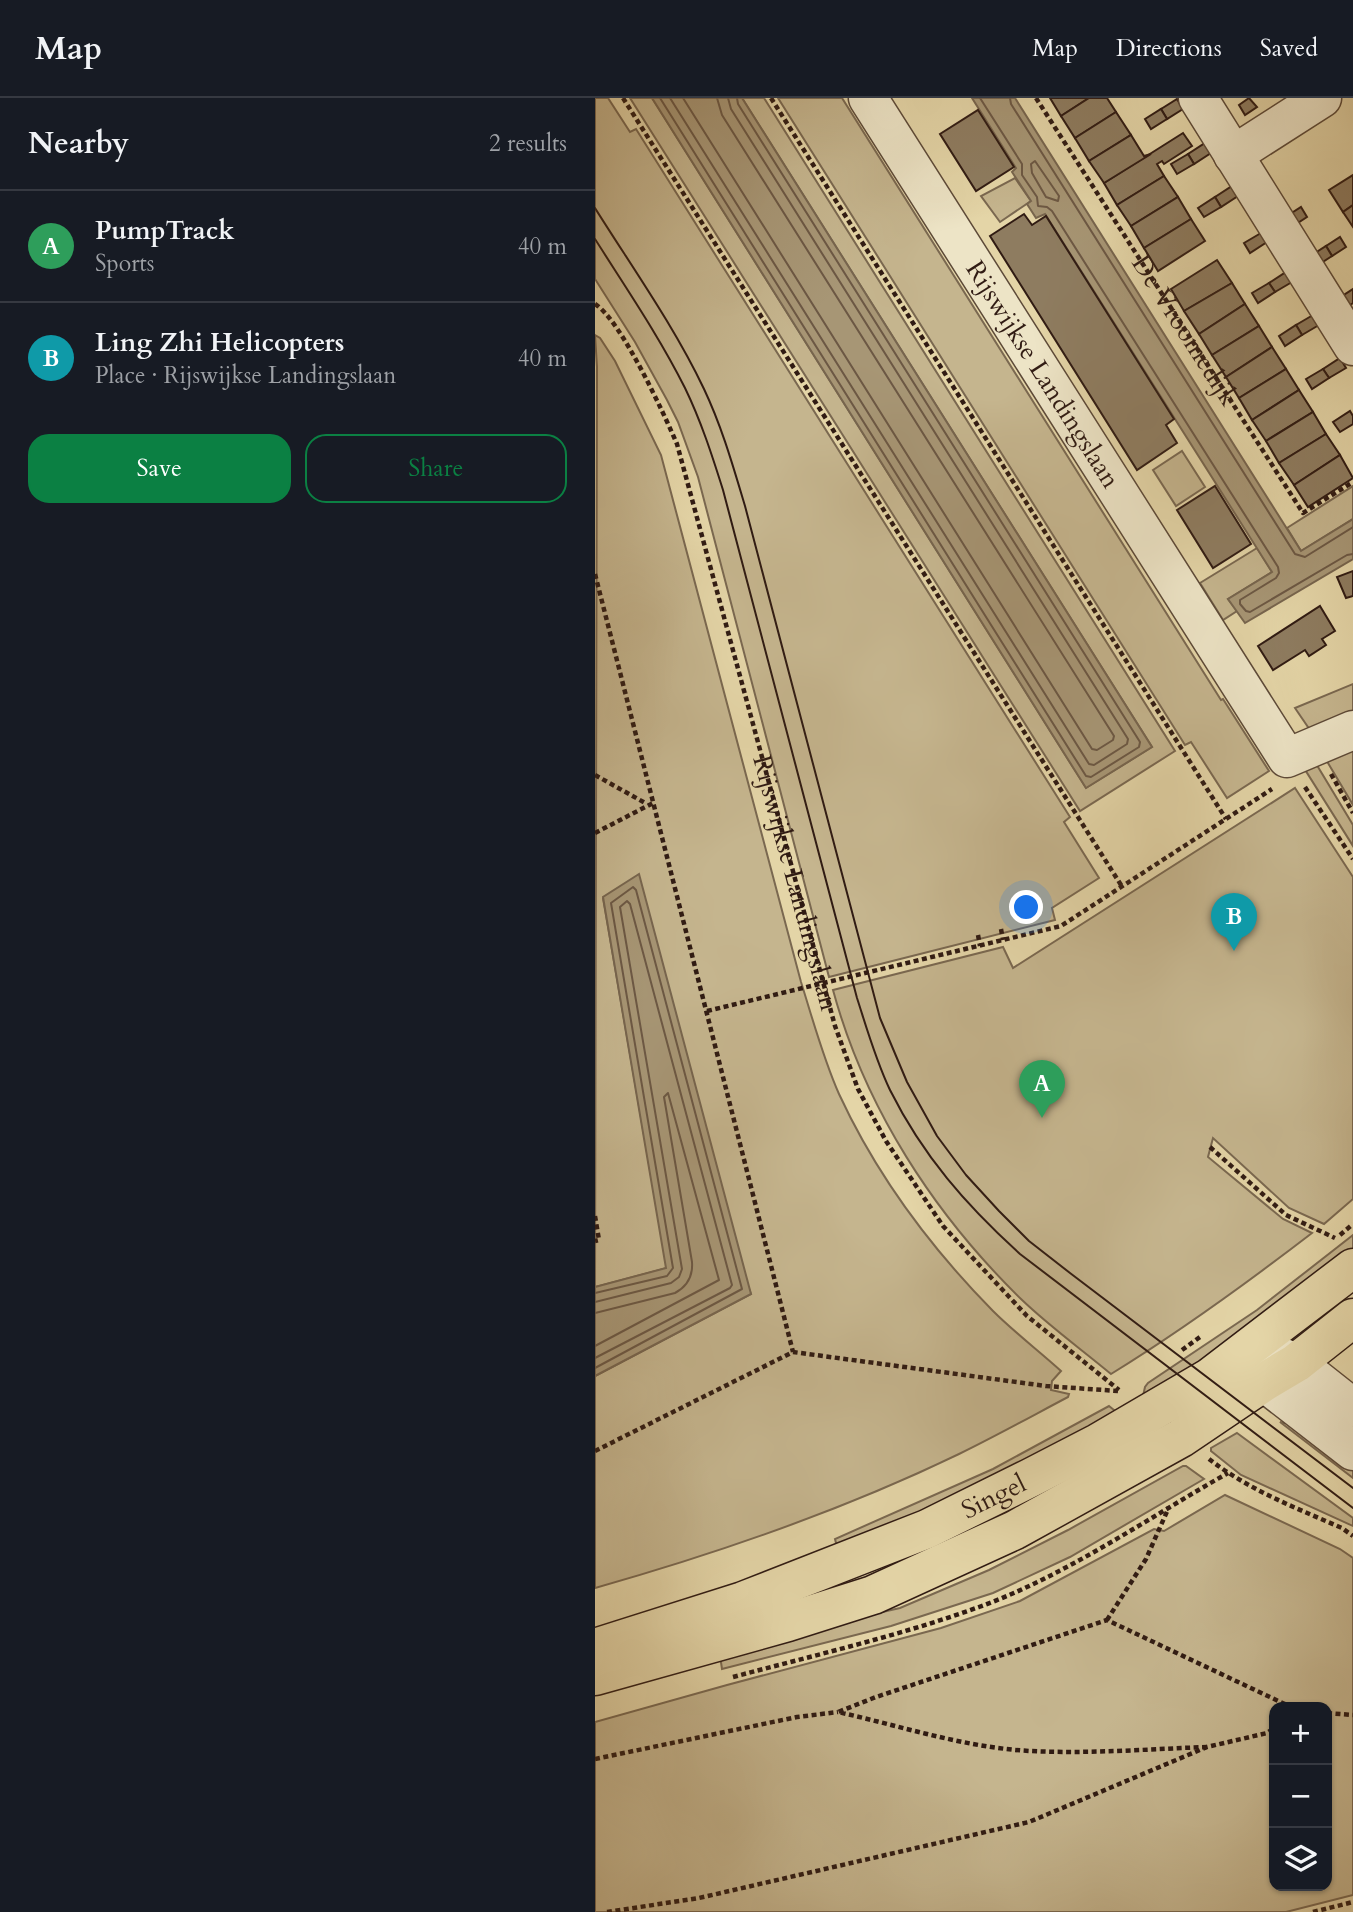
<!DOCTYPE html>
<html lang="en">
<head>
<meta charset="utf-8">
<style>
  :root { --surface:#171b24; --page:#242831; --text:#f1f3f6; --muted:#9ea1a6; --line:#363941; --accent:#0b8043 }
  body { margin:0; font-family:Cardo,serif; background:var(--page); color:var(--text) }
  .controls { position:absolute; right:21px; bottom:21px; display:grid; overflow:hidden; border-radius:14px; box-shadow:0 2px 5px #0004 }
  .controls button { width:63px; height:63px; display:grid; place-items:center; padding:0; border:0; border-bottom:2px solid var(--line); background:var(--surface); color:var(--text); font:35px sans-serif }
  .you { position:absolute; left:432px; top:810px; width:24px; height:24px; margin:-18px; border:5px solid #fff; border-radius:50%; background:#1a73e8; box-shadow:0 0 0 10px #1a73e833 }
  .badge { display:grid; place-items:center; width:46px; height:46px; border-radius:50%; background:var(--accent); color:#fff; font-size:23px; font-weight:700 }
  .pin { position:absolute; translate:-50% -58px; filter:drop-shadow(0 2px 4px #0008) }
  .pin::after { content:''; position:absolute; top:37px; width:24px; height:21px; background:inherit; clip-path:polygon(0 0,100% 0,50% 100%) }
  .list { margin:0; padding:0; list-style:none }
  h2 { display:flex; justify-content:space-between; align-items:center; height:91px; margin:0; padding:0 28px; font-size:30px }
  h2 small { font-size:23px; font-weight:400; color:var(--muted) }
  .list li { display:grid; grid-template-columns:46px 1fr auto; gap:21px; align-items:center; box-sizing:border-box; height:112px; padding:0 28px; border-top:2px solid var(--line) }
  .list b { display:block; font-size:26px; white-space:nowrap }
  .list p { margin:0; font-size:23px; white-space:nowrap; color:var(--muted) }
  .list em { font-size:23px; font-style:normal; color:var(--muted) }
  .actions { display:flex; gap:14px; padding:21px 28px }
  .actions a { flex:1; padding:16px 0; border:2px solid var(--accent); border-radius:21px; text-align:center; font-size:24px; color:var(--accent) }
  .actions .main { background:var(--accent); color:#fff }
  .icon { flex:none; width:38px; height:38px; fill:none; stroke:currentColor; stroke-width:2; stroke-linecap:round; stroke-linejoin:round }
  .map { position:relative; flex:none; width:758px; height:1814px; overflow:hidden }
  header { display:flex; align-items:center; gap:42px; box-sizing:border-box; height:98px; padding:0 35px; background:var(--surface); border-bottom:2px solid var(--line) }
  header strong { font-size:33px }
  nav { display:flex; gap:38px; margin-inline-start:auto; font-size:24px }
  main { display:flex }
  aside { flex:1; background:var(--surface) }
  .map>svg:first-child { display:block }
  .green { fill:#c5b58e; stroke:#7a6850; stroke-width:2; fill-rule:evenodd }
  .water { fill:#a79675; stroke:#77654e; stroke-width:2 }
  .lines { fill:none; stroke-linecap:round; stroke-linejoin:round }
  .shore { stroke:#6c5844; stroke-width:2 }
  .building { fill:#8e7c60; stroke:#301b13; stroke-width:2 }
  .minor-casing { stroke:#5d4a38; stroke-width:41 }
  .major-casing { stroke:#301b13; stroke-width:41 }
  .path { stroke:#301b13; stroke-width:4.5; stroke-dasharray:5 3.5; stroke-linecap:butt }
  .minor { stroke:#ede4c6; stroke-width:38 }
  .major { stroke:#e4d5a7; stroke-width:38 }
  .tram { stroke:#301b13; stroke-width:2 }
  .labels { text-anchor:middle; stroke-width:5; stroke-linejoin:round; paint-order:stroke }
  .street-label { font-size:26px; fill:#301b13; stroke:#ede4c6 }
</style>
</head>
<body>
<header>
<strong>Map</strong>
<nav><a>Map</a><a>Directions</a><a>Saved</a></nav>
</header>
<main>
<aside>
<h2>Nearby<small>2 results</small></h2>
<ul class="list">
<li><span class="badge" style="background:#2e9e5b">A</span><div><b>PumpTrack</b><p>Sports</p></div><em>40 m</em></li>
<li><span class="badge" style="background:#0f9aa8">B</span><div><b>Ling Zhi Helicopters</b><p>Place · Rijswijkse Landingslaan</p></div><em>40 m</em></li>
</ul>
<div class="actions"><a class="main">Save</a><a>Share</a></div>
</aside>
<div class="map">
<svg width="758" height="1814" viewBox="0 0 758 1814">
  <rect width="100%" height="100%" fill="#e4d5a7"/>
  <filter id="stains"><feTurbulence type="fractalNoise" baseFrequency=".00286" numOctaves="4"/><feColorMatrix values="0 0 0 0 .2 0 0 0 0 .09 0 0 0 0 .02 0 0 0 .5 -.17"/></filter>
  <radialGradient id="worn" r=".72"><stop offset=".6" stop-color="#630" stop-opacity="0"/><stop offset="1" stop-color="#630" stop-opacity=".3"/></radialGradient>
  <g class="green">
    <path d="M0,0H13L35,34L41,31L475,719L469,724L504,780L457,810L460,822L234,879L103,379L83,324L72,302L40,244L0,181Z"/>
    <path d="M35,0H57L491,690L557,649L147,0H169L580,653L485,713Z"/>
    <path d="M183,0H247L626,602L628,601L674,673L632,700L596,644L590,647Z"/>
    <path d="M420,80L436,103L405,124L386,98Z"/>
    <path d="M0,237L5,240L20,263L66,357L206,884C218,922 228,960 244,996C281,1076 336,1150 398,1213C419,1234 444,1253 466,1273L457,1283L456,1292L474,1296L473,1299C437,1318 401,1338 364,1356C248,1412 124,1455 0,1490V1278L156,1196L8,800L72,1170L0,1189L2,269Z"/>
    <path d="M587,353L610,389L581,408L558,372Z"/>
    <path d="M758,388V421L706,453L692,430Z"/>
    <path d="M662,450L677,474L633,501L642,513L628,522L605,485Z"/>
    <path d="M758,586V613L715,632L700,610Z"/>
    <path d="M758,647V707L730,660Z"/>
    <path d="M720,664L758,727V748L709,670Z"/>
    <path d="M700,690L758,779V1101L729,1126L694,1110L618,1040L613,1059L688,1121L717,1135C652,1185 586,1233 516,1276C486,1251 454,1228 426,1201C339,1116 270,1010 238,892L408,849L418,870Z"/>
    <path d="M758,1137V1161L719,1193L548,1298L550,1289L553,1285L662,1212Z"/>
    <path d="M514,1308L530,1321L260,1453L241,1445L240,1441L398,1371Z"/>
    <path d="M685,1324L695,1326L758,1369V1380Z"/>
    <path d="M642,1335L758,1420V1428L646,1377L616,1353V1350Z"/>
    <path d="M588,1368H591L609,1381L475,1459L398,1495L296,1528L127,1571L124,1551L305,1510L394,1472L473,1432Z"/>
    <path d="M630,1397L745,1451L758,1460V1797L691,1814H0V1624L132,1587L346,1530L425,1503L559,1431L569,1433ZM732,1609V1788H679V1609Z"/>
  </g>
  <g class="water">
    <path d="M57,0H147L557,649L491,690Z"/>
    <path d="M377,0H420L706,453L758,421V461L650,525L633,501L677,474L450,116L441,120L432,106L436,103L417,74L421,70Z"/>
    <path d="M44,776L156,1196L0,1278V1189L71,1170L8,799Z"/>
  </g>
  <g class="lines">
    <g class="shore">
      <path d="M65,0L491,678L496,679L544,649L545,644L143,6L142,0"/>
      <path d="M75,0L494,666L499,667L532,646L533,641L136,11L133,0"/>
      <path d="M88,0L497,651L502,652L518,642L519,638L127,17L122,0"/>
      <path d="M385,0L427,66V77L442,99L443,108L452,109L457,113L683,469L684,475L681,480L645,502V506L651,513L655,514L752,457L758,456"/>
      <path d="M415,0L416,6L700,456L710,459L758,429"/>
      <path d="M440,63L464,98L463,103L451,99L437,75L436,66Z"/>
      <path d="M0,1195L72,1178L78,1170L16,805L38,789L41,792L147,1191L0,1270"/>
      <path d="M0,1204L76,1185L84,1179L87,1171L25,809L32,803L35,806L137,1187L135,1190L0,1260"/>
      <path d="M0,1215L80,1195C93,1188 98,1178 97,1164L69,999L73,995L124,1182L0,1248"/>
    </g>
  </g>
  <g class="building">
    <path d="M455,0H494L466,18Z"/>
    <path d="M494,0H512L521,14L480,40L466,18Z"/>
    <path d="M654,0L662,9L650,17L644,7Z"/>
    <path d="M582,1L588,11L572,21L566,11Z"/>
    <path d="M566,11L572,21L556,31L550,21Z"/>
    <path d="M383,12L419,69L381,93L345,36Z"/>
    <path d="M521,14L536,37L494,63L480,40Z"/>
    <path d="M588,35L597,48L569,66L567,63L562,66L569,78L522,107L509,85Z"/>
    <path d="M536,37L549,58L556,56L509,85L494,63Z"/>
    <path d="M610,45L616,55L599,66L593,56Z"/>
    <path d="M593,56L599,66L582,76L576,66Z"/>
    <path d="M758,77V107L748,114L734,92Z"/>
    <path d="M569,78L583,99L536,128L522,107Z"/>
    <path d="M637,88L643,98L626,109L620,99Z"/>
    <path d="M583,99L596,121L549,150L536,128Z"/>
    <path d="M620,99L626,109L609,119L603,110Z"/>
    <path d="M758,107V129L748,114Z"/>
    <path d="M706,109L712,119L698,128L692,118Z"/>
    <path d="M429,116L437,127L451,118L579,321L571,327L582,345L542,372L395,138Z"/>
    <path d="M596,121L610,143L563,173L549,150Z"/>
    <path d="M666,135L672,144L655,155L649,145Z"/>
    <path d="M745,139L751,149L737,158L731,148Z"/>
    <path d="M731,148L737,158L723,167L717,157Z"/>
    <path d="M622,162L637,185L589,213L576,191Z"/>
    <path d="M691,174L697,184L680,194L674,185Z"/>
    <path d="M637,185L650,206L604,236L589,213Z"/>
    <path d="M674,185L680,194L663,205L657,195Z"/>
    <path d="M758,191V205L750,210L744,200Z"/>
    <path d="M650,206L664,228L617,257L604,236Z"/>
    <path d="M718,217L724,227L707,237L701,227Z"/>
    <path d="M701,227L707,237L690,248L684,238Z"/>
    <path d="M664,228L677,249L631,279L617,257Z"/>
    <path d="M677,249L691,271L644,300L631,279Z"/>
    <path d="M745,260L751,270L734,280L728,271Z"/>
    <path d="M691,271L704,292L657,322L644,300Z"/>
    <path d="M728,271L734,280L717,291L711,281Z"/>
    <path d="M704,292L718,314L671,343L657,322Z"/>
    <path d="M755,313L758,318V326L745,334L738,324Z"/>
    <path d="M718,314L731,336L684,365L671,343Z"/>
    <path d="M731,336L745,357L699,387L684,365Z"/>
    <path d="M745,357L758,380L713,409L699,387Z"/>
    <path d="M620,388L656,446L618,470L582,412Z"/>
    <path d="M758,473V498L751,500L742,479Z"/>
    <path d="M725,508L740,533L727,541L731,547L714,558L710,552L678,572L663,548Z"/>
  </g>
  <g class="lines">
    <g class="minor-casing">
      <g id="minor">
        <path id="s3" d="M273,0L692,660L758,632"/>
        <path d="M603,0L758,248"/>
        <path d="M638,57L727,0"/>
        <path d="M670,1252L701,1265L758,1310"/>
        <path d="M659,1255L669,1284L758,1353"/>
      </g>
    </g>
    <g class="major-casing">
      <g id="major">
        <path id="s4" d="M0,1550L148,1503L332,1431L435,1380L503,1345L614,1280L758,1170"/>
        <path d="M0,1578L193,1524L278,1497L420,1432L586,1340L669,1284L701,1265L758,1220"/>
      </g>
    </g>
    <g class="path">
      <path d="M28,0L526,787"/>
      <path d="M176,0L631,721"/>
      <path id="s1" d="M441,0L708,415L758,384"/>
      <path id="s2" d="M0,206C26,222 69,316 82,346L240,928L263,991L291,1043L348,1128L432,1218L524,1292"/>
      <path d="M0,476L198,1254"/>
      <path d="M736,676L758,715"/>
      <path d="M0,677L52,706"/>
      <path d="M710,689L758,761"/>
      <path d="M0,735L60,704"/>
      <path d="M406,831L408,842"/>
      <path d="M383,837L385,848"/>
      <path d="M112,913L466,828L677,691"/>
      <path d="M615,1049L691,1117L740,1140"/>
      <path d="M0,1118L4,1142L0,1143"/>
      <path d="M745,1137L758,1126"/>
      <path d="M587,1252L605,1239"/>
      <path d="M0,1353L198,1254L451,1288L523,1293"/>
      <path d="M614,1361C654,1392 701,1410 747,1430L758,1438"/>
      <path d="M512,1522L551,1461L574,1409"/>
      <path d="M138,1579C220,1557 304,1538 384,1509C470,1478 553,1420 633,1375"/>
      <path d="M732,1615L758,1617"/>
      <path d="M612,1649C554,1651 495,1656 436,1653C371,1650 306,1628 243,1614L281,1599L512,1522L696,1609"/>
      <path d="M0,1661L202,1619L243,1614"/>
      <path d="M12,1814L104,1800L434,1724L612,1649L672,1635L679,1630"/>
      <path d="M718,1814L758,1804"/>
    </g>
    <use href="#minor" class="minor"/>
    <use href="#major" class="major"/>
    <g class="tram">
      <path d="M0,110C37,169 79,228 109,291C127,329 138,368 150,408L285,920L312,984L342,1038L371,1077L404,1113L434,1143L475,1175L758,1390"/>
      <path d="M0,141C31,190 64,238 90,290C106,323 117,357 128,392L262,900C272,931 281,963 295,992C328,1058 371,1107 425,1156L758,1410"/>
    </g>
  </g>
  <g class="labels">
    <g class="street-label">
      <text dy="9" stroke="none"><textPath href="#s1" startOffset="276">De Vroomedijk</textPath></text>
      <text dy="9" stroke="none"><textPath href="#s3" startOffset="327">Rijswijkse Landingslaan</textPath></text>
      <text dy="9" stroke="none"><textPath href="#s2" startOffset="618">Rijswijkse Landingslaan</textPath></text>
      <text dy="9" stroke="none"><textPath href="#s4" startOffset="427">Singel</textPath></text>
    </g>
  </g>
  <rect width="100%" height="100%" filter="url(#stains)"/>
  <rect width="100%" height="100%" fill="url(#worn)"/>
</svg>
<div class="controls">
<button>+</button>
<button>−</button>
<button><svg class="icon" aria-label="layers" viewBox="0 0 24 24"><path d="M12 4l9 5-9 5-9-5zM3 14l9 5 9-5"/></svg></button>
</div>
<div class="you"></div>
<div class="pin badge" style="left:447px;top:1020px;background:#2e9e5b">A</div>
<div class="pin badge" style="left:639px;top:853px;background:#0f9aa8">B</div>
</div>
</main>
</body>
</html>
